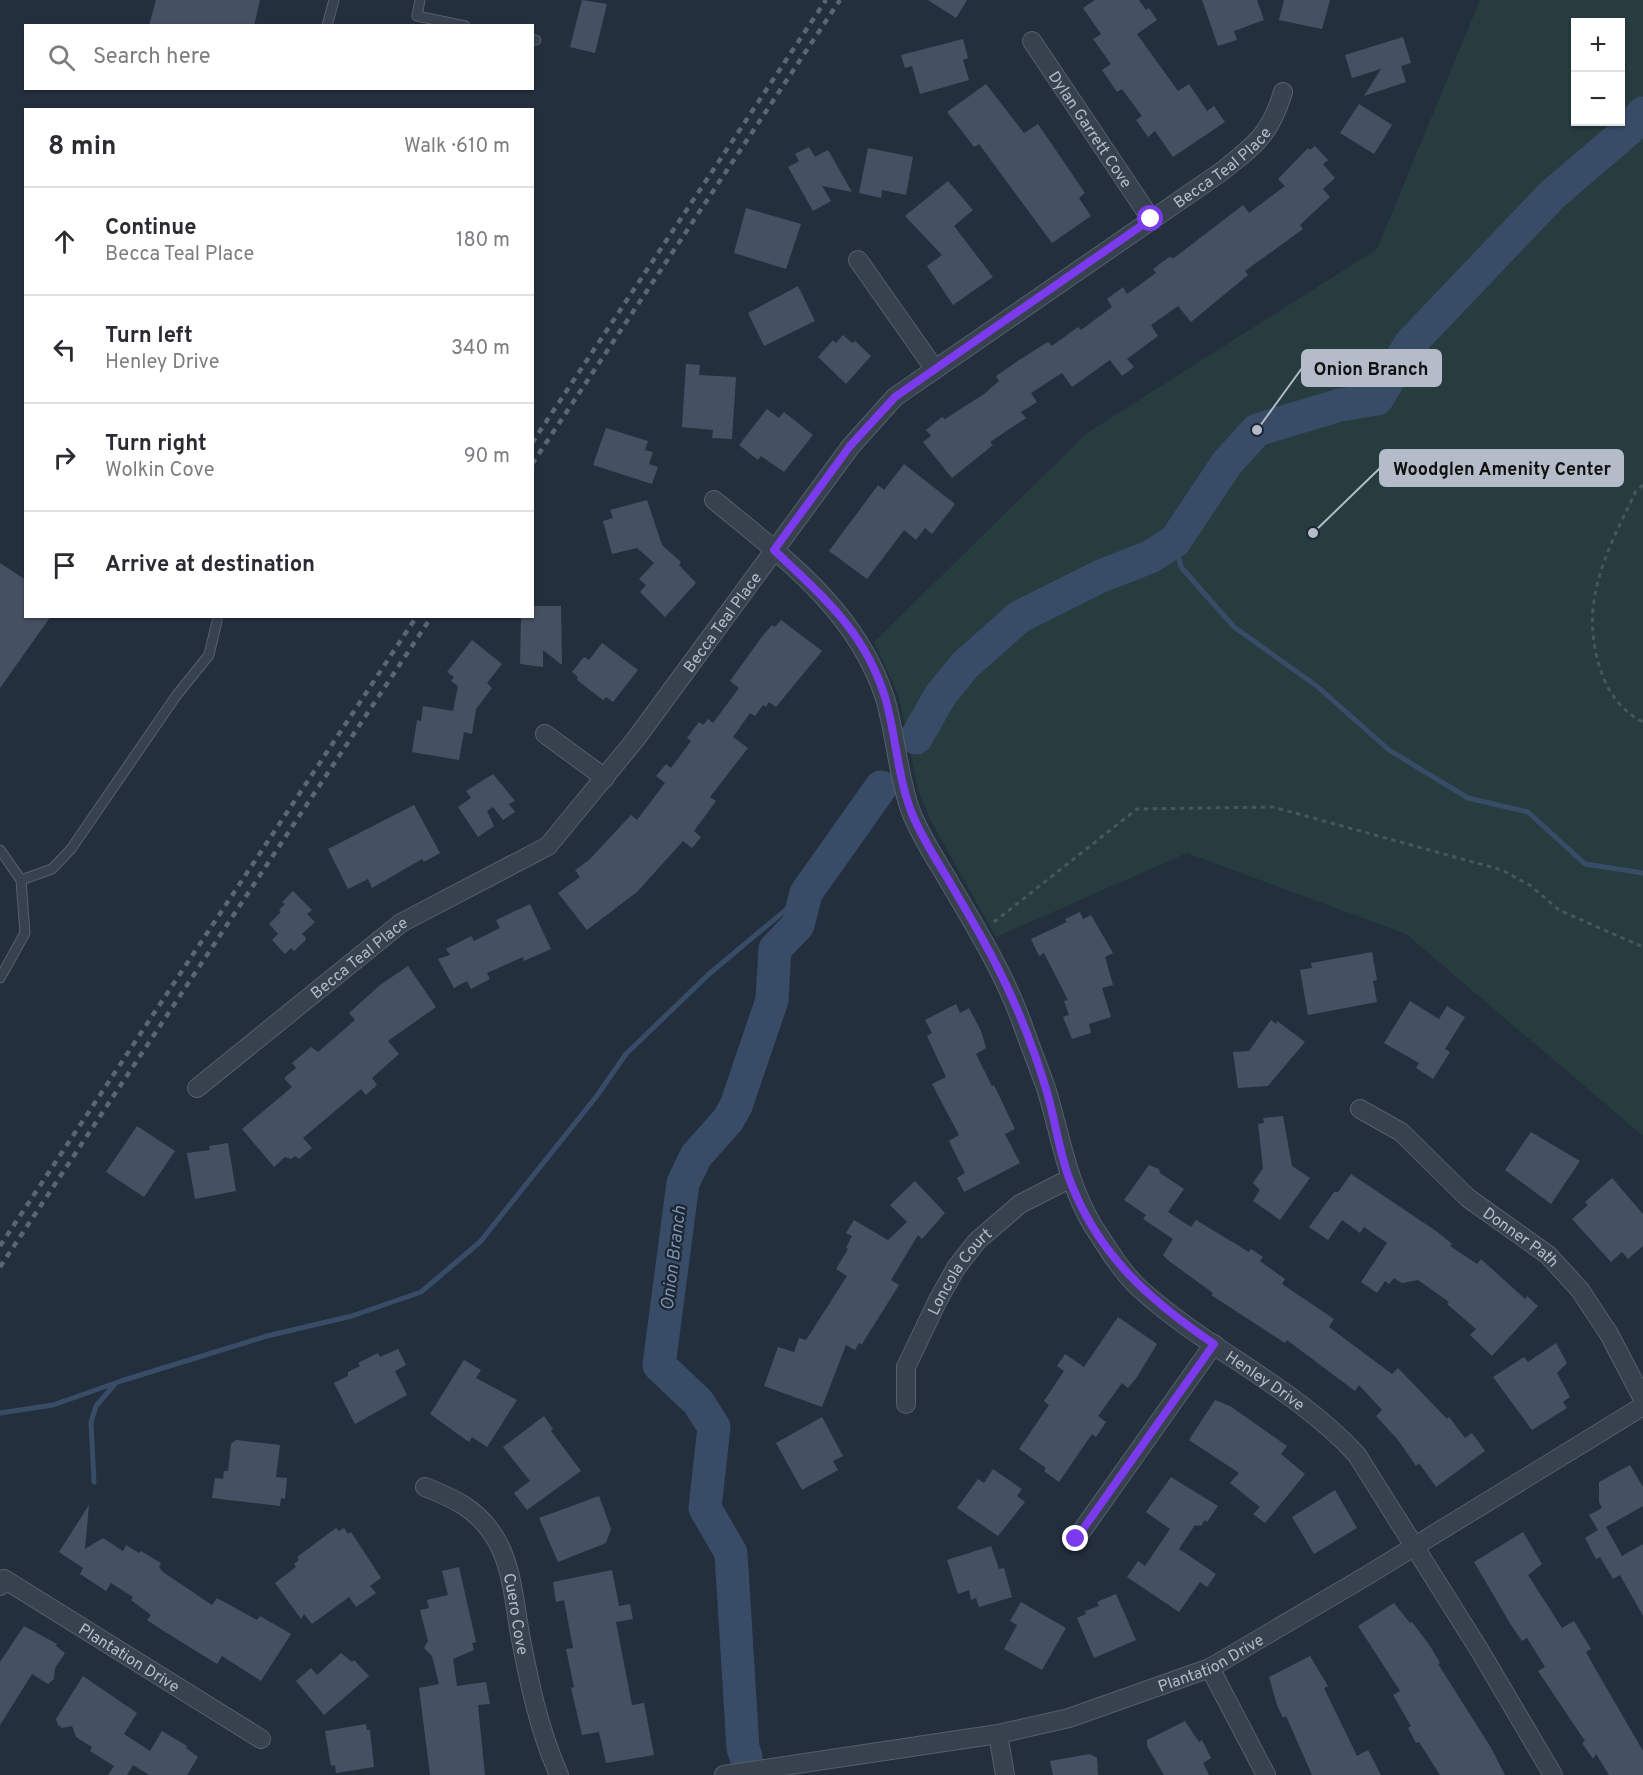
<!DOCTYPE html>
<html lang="en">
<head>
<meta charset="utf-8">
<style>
  :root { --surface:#fff; --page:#f2f2f3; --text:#2b2b33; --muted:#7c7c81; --line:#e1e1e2 }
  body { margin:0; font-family:Overpass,sans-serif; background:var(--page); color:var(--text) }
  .controls { position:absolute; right:18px; top:18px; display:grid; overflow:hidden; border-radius:0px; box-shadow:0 2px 4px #0004 }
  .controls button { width:54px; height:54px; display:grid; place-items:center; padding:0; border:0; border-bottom:2px solid var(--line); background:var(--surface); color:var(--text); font:30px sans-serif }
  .stop { position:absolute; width:18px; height:18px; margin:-14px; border:4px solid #7c3aed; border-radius:50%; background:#fff }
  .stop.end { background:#7c3aed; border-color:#fff; box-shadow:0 2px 6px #0008 }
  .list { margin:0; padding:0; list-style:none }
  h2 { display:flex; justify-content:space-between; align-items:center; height:78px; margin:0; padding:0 24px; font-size:26px }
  h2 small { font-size:20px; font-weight:400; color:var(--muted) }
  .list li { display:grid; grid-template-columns:39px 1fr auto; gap:18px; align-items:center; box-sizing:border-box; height:108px; padding:0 24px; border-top:2px solid var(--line) }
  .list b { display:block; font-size:22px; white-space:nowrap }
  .list p { margin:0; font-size:20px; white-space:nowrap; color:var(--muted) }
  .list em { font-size:20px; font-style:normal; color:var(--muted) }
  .icon { flex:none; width:33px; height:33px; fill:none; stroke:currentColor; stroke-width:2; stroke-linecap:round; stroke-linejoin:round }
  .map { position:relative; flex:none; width:1643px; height:1775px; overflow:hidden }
  .search { position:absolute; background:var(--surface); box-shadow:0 2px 4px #0004; left:24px; top:24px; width:510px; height:66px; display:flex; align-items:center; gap:15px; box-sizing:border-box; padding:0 21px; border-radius:0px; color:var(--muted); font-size:22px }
  .panel { position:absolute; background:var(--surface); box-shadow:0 2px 4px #0004; left:24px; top:108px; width:510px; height:510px; border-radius:0px }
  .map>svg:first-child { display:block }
  .green { fill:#263c3f; fill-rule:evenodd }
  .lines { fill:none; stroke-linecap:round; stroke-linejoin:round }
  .stream { stroke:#394c67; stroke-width:5 }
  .river { stroke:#394c67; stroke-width:33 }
  .building { fill:#455162 }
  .lane-casing { stroke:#565f6c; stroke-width:11 }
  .street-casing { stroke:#565f6c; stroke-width:20 }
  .path { stroke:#44595c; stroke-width:3; stroke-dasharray:4.5 4.5; stroke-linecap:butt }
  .lane { stroke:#38414e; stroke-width:9 }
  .street { stroke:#38414e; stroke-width:18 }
  .rail { stroke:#5a6575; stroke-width:4.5; stroke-dasharray:6 6; stroke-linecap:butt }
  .route { stroke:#7c3aed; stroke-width:8 }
  .labels { text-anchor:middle; stroke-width:4.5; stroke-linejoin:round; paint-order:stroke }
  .street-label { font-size:16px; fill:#b4bcc9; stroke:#1d2633 }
  .water-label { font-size:18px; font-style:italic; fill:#7c92b1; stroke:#1d2633 }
  .leader { fill:none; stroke:#b4bcc9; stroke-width:2 }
  .callout-dot { fill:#b4bcc9; stroke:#1d2633; stroke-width:2 }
  .callout { fill:#b4bcc9; stroke:#b4bcc9; stroke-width:2 }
  .callout-label { font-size:18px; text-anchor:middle; font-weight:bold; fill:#111 }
</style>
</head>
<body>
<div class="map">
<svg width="1643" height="1775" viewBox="0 0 1643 1775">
  <rect width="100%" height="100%" fill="#242f3e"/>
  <path class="green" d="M1480,0H1643V1136L1406,934L1187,853L996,937L932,823L918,790L899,697L874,642L1087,433L1377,249ZM1576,22H1620V122H1576Z"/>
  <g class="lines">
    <g class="stream">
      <path d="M1175,541L1181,567L1234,627L1318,687L1389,750L1468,798L1528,812L1585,864L1643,873"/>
      <path d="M0,1413L53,1405L121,1381L267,1336L352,1316L421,1292L480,1242L596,1097L626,1054L709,974L806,893"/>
      <path d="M94,1482L91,1422L96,1406L115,1384"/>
    </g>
    <g class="river">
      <path d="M916,738L940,696L965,665L1019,617L1101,576L1150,557L1175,541L1227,463L1257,430L1340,405L1377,399L1410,344L1552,195L1628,130L1643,113"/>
      <path d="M746,1757L743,1748L731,1553L705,1508L714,1427L698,1402L659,1365L683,1183L696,1156L728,1120L736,1106L772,1000L775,949L798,925L806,893L881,787"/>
    </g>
  </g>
  <g class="building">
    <path d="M156,0H260L254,26H149Z"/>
    <path d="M582,0L607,4L595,53L570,47Z"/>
    <path d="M928,0H967L956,18Z"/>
    <path d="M1095,0H1139L1146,10L1149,8L1157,20L1137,34L1178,91L1189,84L1207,111L1214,106L1225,122L1173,157L1155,131L1148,137L1136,120L1142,116L1122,89L1117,92L1102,70L1111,64L1093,39L1101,34L1083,8Z"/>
    <path d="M1202,0H1257L1264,20L1234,31L1237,40L1218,46Z"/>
    <path d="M1284,0H1330L1322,29L1279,20Z"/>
    <path d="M1403,37L1411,63L1401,66L1406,82L1364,96L1381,69L1352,78L1345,55Z"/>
    <path d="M963,39L968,58L963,60L969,80L920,94L912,66L905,68L901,55Z"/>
    <path d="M986,84L1024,133L1038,124L1085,193L1079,198L1091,216L1052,243L979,144L974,147L947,112Z"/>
    <path d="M1359,104L1392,125L1374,154L1340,133Z"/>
    <path d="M1315,146L1328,160L1323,164L1335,178L1323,189L1330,197L1300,225L1303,229L1245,271L1248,275L1191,322L1178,306L1151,325L1158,336L1127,359L1134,367L1122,376L1110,360L1072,387L1062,373L1031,393L1037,402L1021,412L1026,418L990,442L993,445L952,478L923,442L931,436L926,430L942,417L945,419L984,394L999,381L996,376L1019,360L1048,342L1052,346L1078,327L1081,330L1112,307L1107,299L1123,287L1127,294L1156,273L1153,269L1169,257L1174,258L1243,205L1249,213L1285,186L1278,179L1308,148L1310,150Z"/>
    <path d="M809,147L815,157L828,150L852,192L822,186L831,201L813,211L788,167L799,161L795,154Z"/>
    <path d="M868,148L913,157L906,195L882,190L881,198L859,193Z"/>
    <path d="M948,181L973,210L954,226L993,277L953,305L927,266L942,255L905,216Z"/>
    <path d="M746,208L801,224L786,269L734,253Z"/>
    <path d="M798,286L815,321L764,346L748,313Z"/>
    <path d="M843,335L852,343L855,341L871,356L846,384L818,357L833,340L836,343Z"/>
    <path d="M686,364L700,365L699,375L736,377L732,439L712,438L713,430L682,427Z"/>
    <path d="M767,409L779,418L784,412L813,435L784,472L761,456L758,460L739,445Z"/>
    <path d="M606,428L648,441L645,450L653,452L649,464L658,467L652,484L593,465Z"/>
    <path d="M904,464L955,504L932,534L925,528L916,540L904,530L867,579L829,551L878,485L884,490Z"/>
    <path d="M647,500L662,545L681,562L679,565L696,583L665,617L640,592L646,585L639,579L654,563L637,548L612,554L603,521L613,518L610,510Z"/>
    <path d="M0,563L26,580V616H51L0,688Z"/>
    <path d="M532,606H561L562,665L543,650V667L520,664L521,616H532Z"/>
    <path d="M781,620L822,651L776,707L769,702L766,707L763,705L755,716L750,713L733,737L748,748L710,797L716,801L694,831L701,837L692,848L683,841L637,892L587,930L558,893L580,877L575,870L589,860L631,815L637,820L665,783L656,776L666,764L671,768L691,741L687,738L699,722L703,725L708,719L713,723L739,688L730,681L761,638L772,625L775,627Z"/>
    <path d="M472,640L502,664L487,683L492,688L476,709L472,734L464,732L459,760L412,752L417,720L421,721L423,706L453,711L458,686L451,681L454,677L447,672Z"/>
    <path d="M602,643L638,670L613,702L606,697L603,700L577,680L578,677L572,672L584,657L589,660Z"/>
    <path d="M493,774L515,801L509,804L515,812L503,820L493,807L487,811L494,826L478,837L458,807L471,798L466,791Z"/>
    <path d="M414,805L440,853L424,862L422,859L372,888L368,879L348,889L328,849Z"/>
    <path d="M293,891L312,910L307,914L315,922L302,934L306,938L305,941L294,951L291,948L285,954L272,940L278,934L269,924L281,912L279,910L285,904L282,902Z"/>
    <path d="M530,904L551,949L524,961L523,957L487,973L490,979L471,989L467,981L454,988L438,959L450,955L446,949L471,936L474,941L500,928L496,920Z"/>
    <path d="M1080,912L1083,919L1091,915L1113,953L1105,957L1113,985L1102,988L1111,1017L1089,1024L1091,1033L1072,1039L1063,1017L1069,1015L1064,1001L1068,1000L1044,953L1039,956L1031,939L1067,922L1065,919Z"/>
    <path d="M1372,952L1377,980L1373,981L1377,1002L1308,1015L1300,970L1312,968L1311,963Z"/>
    <path d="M408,966L436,1007L388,1041L399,1054L372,1078L377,1085L366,1095L361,1089L303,1138L312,1148L299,1159L295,1156L291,1159L285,1157L274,1167L242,1129L292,1087L284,1078L296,1068L292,1063L311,1047L318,1052L355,1020L349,1013L380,985Z"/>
    <path d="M1410,1001L1439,1019L1447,1006L1465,1017L1445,1049L1450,1052L1433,1079L1416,1068L1419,1063L1384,1043Z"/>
    <path d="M956,1004L960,1013L969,1008L981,1031L986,1048L976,1054L992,1086L994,1085L1015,1129L1005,1134L1020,1163L964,1192L957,1178L965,1173L949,1141L959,1135L932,1084L946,1077L927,1036L932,1033L925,1020Z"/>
    <path d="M1271,1020L1276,1024L1277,1021L1305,1042L1268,1086L1238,1088L1233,1052L1249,1051Z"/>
    <path d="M1283,1116L1292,1166L1310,1178L1280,1220L1253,1201L1260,1190L1253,1183L1263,1168L1258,1124L1264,1123L1263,1118Z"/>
    <path d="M137,1126L175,1151L144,1197L106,1172Z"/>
    <path d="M1531,1132L1580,1161L1551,1204L1505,1170Z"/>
    <path d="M228,1143L236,1191L195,1199L187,1153L210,1150L209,1146Z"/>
    <path d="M1149,1165L1159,1169L1160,1173L1184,1189L1168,1212L1191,1227L1196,1220L1249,1252L1251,1249L1263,1257L1260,1261L1285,1279L1282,1284L1334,1319L1329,1327L1392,1374L1398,1368L1447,1419L1449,1417L1465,1438L1472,1433L1485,1451L1436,1487L1419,1463L1416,1466L1398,1440L1376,1416L1382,1410L1359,1385L1355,1391L1287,1340L1285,1343L1211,1295L1213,1293L1169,1261L1163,1255L1173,1239L1143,1219L1146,1215L1124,1200Z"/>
    <path d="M1351,1174L1436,1231L1452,1244L1450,1246L1477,1264L1481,1259L1525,1299L1527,1296L1538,1306L1492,1356L1470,1335L1476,1329L1447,1304L1449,1302L1418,1280L1402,1283L1394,1278L1389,1284L1385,1281L1377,1293L1361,1282L1387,1243L1364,1227L1360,1233L1342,1220L1328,1240L1309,1227L1334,1192H1338Z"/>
    <path d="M1612,1178L1643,1214V1246L1628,1259L1622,1252L1611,1262L1572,1219L1588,1205L1585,1202Z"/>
    <path d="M915,1181L945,1213L922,1239L918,1235L891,1280L899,1285L862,1344L859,1343L855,1350L846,1345L822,1407L764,1386L778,1347L794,1352L799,1338L806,1340L847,1276L836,1269L848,1249L846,1248L852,1236L846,1233L854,1220L888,1240L907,1222L890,1205Z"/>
    <path d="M1118,1317L1157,1344L1137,1377L1128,1388L1122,1383L1098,1416L1106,1422L1096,1437L1092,1434L1059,1482L1044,1471L1046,1468L1019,1449L1049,1405L1044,1401L1064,1371L1057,1366L1065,1354L1084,1367Z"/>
    <path d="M1556,1343L1567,1363L1557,1373L1570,1397L1563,1402L1567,1408L1532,1430L1493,1377L1524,1357L1528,1362Z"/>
    <path d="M398,1349L406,1365L395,1371L407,1395L355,1424L334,1383L348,1376V1372L360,1366L358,1363L378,1353L380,1357Z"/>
    <path d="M464,1360L481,1370L476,1378L517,1400L487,1447L472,1437L469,1442L430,1414Z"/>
    <path d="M1215,1400L1230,1406L1287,1446L1281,1454L1305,1474L1265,1523L1253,1514L1260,1507L1230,1483L1239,1473L1189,1440Z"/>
    <path d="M544,1416L553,1429L551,1431L581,1471L527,1510L514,1493L530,1481L503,1447Z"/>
    <path d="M822,1417L843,1456L833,1461L838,1470L802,1490L776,1443Z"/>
    <path d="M236,1440L280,1445L276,1477L287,1478L285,1499L281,1498L280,1506L212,1498L215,1478L223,1479L224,1471H228L231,1444Z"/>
    <path d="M1630,1465L1643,1487V1506L1606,1527L1622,1556L1643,1544V1616L1620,1575L1613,1579L1600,1557L1596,1559L1585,1538L1598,1530L1589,1515L1602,1508L1599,1502V1482Z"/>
    <path d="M993,1469L1022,1489L1017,1496L1025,1502L998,1536L957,1508L978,1479L984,1483Z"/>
    <path d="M1171,1477L1218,1506L1207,1522L1205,1520L1201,1526L1195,1525L1179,1549L1216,1574L1207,1587L1200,1582L1179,1612L1127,1577L1138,1561L1145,1566L1170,1529L1146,1512Z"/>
    <path d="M1335,1490L1357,1528L1314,1554L1292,1517Z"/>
    <path d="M599,1496L611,1529L606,1543L558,1562L539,1518Z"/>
    <path d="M89,1505L85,1549L103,1538L123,1551L126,1545L139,1553L141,1551L161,1563L159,1567L163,1572L212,1605L217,1598L257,1620L260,1616L291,1634L261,1681L222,1656L217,1664L162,1630L147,1620L151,1615L131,1600L133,1597L111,1583L106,1591L80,1574L83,1568L59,1552Z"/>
    <path d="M336,1528L339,1531L344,1528L348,1534L351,1532L381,1578L370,1586L376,1593L356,1607L349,1597L312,1624L304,1614L301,1619L275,1583L296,1567L294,1564L299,1560L297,1557Z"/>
    <path d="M1523,1532L1542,1564L1528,1575L1562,1628L1574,1621L1591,1649L1586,1652L1592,1663L1643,1751V1775H1609L1596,1754L1593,1759L1582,1743L1585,1741L1538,1671L1545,1667L1527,1638L1522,1641L1511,1625L1474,1562Z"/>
    <path d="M991,1546L999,1569L1004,1568L1012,1597L979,1607L976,1598L971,1600L969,1590L958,1594L947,1560Z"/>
    <path d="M459,1567L476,1642L472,1643L474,1650L453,1659L457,1686L486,1682L490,1704L478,1705L485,1775H430L419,1688L439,1684L432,1656L424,1648L428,1641L420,1610L429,1608L427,1600L448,1595L442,1571Z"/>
    <path d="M612,1570L619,1606L630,1604L633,1619L616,1622L632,1705L644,1703L654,1755L606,1763L599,1732L582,1735L571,1688L574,1687L566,1649L573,1648L564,1600L556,1602L553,1582Z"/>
    <path d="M1116,1594L1136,1640L1094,1658L1077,1618L1086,1614L1085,1611L1099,1606L1097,1602Z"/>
    <path d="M1021,1602L1066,1628L1042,1670L1004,1649L1017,1625L1010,1621Z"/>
    <path d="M1394,1603L1410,1623L1412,1622L1430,1646L1440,1663L1438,1664L1490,1746L1505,1775H1440L1419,1742L1416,1743L1408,1728L1411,1726L1393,1695L1400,1691L1358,1626Z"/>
    <path d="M24,1626L57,1644L56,1646L65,1653L55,1668L54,1679L48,1684L32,1674L0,1725V1662Z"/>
    <path d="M341,1653L352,1662L354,1660L369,1676L324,1715L296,1681L311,1668L317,1675Z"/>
    <path d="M1310,1656L1328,1686L1324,1688L1357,1756L1368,1750L1381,1775H1312L1286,1716L1283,1718L1277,1705L1269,1677Z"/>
    <path d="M83,1676L137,1713L124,1734L150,1751L162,1731L187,1746L186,1748L198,1757L187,1775H149L133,1765L127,1775H108L114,1766L90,1751L92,1747L76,1737L72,1726L62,1728L58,1725L56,1719Z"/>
    <path d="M1185,1721L1199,1742L1202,1740L1211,1758L1203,1763L1209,1775H1164L1147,1746V1740Z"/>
    <path d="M366,1724L367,1730H370L374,1767L336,1773L335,1765L331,1766L325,1731Z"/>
    <path d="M1090,1754L1097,1758L1098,1775H1053L1050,1761Z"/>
  </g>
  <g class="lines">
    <g class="lane-casing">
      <g id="lane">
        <path d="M420,0L417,16L465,26"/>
        <path d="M327,26L334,0"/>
        <path d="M532,39L536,40"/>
        <path d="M0,850L21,880L25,933L0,978"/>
        <path d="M21,880L52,869L71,849L176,696L209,655L217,621"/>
      </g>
    </g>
    <g class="street-casing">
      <g id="street">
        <path id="s1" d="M1032,41L1151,219"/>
        <path d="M858,260L934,368"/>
        <path id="s2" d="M714,500C783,557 854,608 884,695C896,733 897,774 911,812C920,835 935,858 948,880C975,926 1004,973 1022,1023C1030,1046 1039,1068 1047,1091C1061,1138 1067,1182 1093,1226C1107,1247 1120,1270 1139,1288C1207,1350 1295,1387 1357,1455L1480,1651L1553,1775"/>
        <path d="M545,734L605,778"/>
        <path id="s3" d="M197,1088L401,923L548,846L635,740L851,446L895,397L1221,172C1255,145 1270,135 1283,92"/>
        <path id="s4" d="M1360,1109L1401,1132L1468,1198L1548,1255L1580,1290L1609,1334L1643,1399"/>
        <path id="s5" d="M906,1404V1367L938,1300L956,1268L977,1241L1020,1204L1069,1179"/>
        <path id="s6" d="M425,1487C453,1498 475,1508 492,1533C512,1562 514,1600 520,1634C529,1682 539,1730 559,1775"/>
        <path d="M1076,1539L1214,1344"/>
        <path id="s7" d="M0,1586L4,1579L261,1739"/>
        <path d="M1210,1668L1266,1775"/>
        <path d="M998,1734L1005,1775"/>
        <path id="s8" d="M724,1775L998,1734L1069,1718L1210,1668L1368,1575L1643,1406"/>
      </g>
    </g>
    <g class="path">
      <path d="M1643,485L1636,491C1606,553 1577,605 1602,674C1609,694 1624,713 1643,722"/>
      <path d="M994,922L1137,809L1273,807L1502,870L1531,886L1559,910L1643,947"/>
    </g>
    <use href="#lane" class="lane"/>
    <use href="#street" class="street"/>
    <g class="rail">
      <path d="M532,443L826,0"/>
      <path d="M532,464L840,0"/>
      <path d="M0,1246L417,616"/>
      <path d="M0,1267L432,616"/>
    </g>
  </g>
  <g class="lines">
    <path class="route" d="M1076,1539L1214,1344C1149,1300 1097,1254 1069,1178C1059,1151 1055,1120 1047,1092C1038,1062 1026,1029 1013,1000C995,959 972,920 949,881C936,859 920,835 911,811C897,774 896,735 885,697C864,630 823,597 774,550L850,446L895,397L1151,219"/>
  </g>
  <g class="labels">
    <g class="street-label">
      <text dy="6" stroke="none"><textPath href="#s1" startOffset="106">Dylan Garrett Cove</textPath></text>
      <text dy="6" stroke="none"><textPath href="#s3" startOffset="1396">Becca Teal Place</textPath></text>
      <text dy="6" stroke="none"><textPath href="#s3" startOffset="712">Becca Teal Place</textPath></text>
      <text dy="6" stroke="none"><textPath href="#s3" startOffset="208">Becca Teal Place</textPath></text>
      <text dy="6" stroke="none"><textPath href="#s4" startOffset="207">Donner Path</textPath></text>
      <text dy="6" stroke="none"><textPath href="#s5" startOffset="147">Loncola Court</textPath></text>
      <text dy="6" stroke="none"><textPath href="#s2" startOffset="1071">Henley Drive</textPath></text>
      <text dy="6" stroke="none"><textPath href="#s6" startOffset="168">Cuero Cove</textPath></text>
      <text dy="6" stroke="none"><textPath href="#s7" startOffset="156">Plantation Drive</textPath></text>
      <text dy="6" stroke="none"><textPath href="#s8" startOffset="502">Plantation Drive</textPath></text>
    </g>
    <g class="water-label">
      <text transform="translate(673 1258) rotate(-83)" y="6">Onion Branch</text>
    </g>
  </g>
  <path class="leader" d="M1257 430L1302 368M1313 533L1380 468"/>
  <g class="callout-dot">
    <circle cx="1257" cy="430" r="6"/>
    <circle cx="1313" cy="533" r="6"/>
  </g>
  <g class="callout">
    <rect x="1302" y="350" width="139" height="36" rx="6"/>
    <rect x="1380" y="450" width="243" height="36" rx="6"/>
  </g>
  <g class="callout-label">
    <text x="1371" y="375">Onion Branch</text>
    <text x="1502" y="475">Woodglen Amenity Center</text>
  </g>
</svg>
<div class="controls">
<button>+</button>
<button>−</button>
</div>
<div class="stop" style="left:1151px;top:219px"></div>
<div class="stop end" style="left:1076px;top:1539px"></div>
<div class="search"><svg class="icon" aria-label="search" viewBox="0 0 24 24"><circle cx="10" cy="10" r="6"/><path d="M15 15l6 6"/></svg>Search here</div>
<section class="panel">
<h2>8 min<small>Walk · 610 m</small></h2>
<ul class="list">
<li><svg class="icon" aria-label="ahead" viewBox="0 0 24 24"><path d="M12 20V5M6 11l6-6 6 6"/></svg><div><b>Continue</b><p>Becca Teal Place</p></div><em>180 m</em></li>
<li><svg class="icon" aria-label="left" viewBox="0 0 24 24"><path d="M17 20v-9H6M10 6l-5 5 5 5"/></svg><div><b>Turn left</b><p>Henley Drive</p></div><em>340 m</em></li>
<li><svg class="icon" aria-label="right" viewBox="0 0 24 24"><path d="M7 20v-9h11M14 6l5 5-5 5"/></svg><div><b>Turn right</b><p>Wolkin Cove</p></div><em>90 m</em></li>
<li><svg class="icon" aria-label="arrive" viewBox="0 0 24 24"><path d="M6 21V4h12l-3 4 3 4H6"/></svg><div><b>Arrive at destination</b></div></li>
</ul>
</section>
</div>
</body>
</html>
